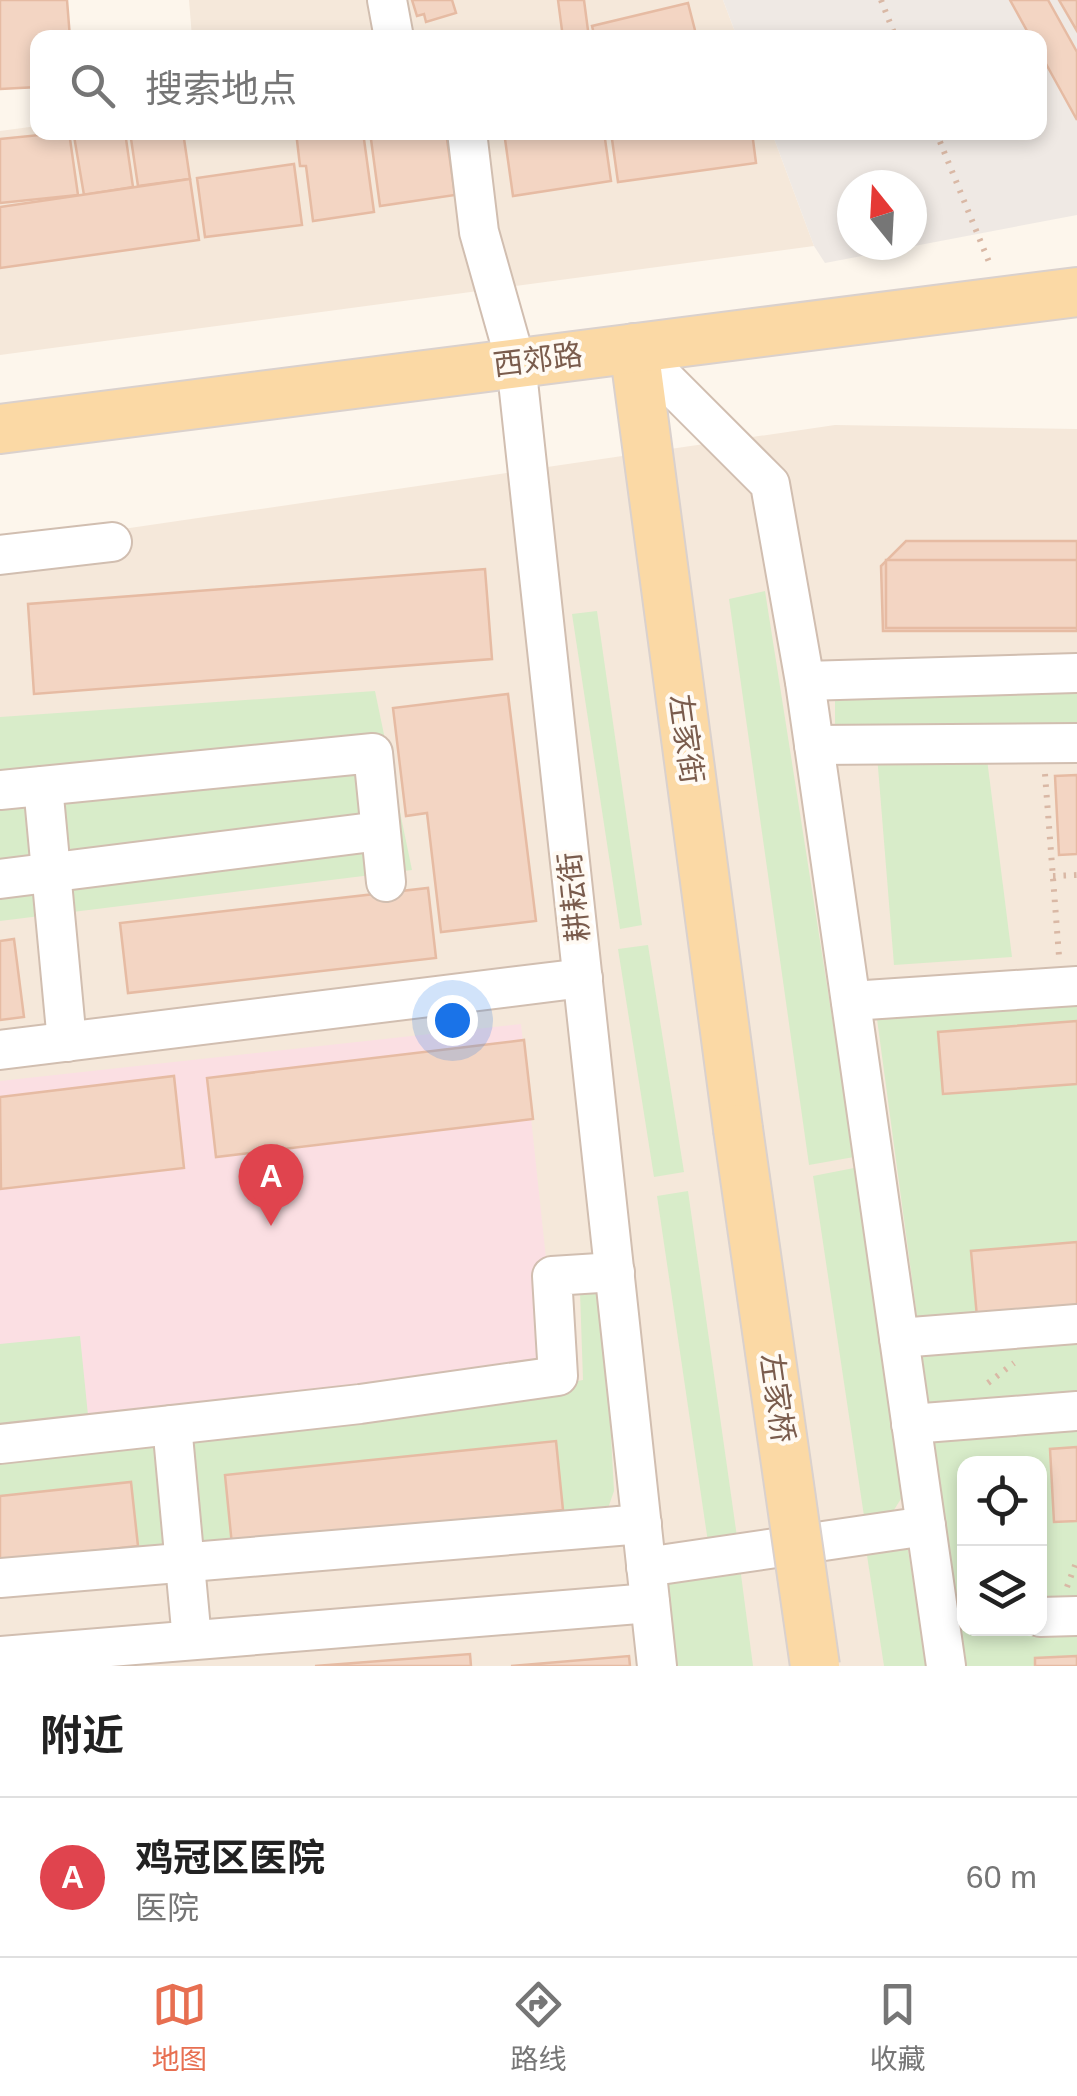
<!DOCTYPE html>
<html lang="zh">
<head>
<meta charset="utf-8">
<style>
  :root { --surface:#fff; --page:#f2f2f2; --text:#222; --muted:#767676; --line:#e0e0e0; --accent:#e76f51 }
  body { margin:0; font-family:Helvetica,"Noto Sans SC",sans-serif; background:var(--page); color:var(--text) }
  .controls { position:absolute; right:30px; bottom:30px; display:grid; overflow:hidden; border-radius:20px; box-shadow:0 5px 15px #0003 }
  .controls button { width:90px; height:90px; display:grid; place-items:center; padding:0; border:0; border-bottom:2px solid var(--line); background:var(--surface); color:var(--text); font:50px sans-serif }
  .compass { position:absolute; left:837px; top:170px; width:90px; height:90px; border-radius:50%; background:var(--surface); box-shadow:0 5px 15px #0003; rotate:342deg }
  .you { position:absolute; left:452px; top:1020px; width:35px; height:35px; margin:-25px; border:8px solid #fff; border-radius:50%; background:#1a73e8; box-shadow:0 0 0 15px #1a73e833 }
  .badge { display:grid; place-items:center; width:65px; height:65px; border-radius:50%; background:var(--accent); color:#fff; font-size:32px; font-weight:700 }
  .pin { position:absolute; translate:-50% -82px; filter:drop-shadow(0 2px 5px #0008) }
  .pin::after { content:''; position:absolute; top:52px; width:35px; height:30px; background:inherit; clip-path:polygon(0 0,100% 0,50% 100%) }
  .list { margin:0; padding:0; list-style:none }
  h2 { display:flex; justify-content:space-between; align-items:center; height:130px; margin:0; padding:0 40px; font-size:42px }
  h2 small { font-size:32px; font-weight:400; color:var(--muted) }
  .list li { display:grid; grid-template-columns:65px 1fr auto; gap:30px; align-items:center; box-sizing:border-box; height:160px; padding:0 40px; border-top:2px solid var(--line) }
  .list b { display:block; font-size:38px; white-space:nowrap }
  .list p { margin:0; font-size:32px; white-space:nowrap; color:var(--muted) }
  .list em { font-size:32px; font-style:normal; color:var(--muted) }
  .icon { flex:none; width:55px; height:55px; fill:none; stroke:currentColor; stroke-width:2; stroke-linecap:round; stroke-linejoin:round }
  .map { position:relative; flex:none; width:1077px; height:1666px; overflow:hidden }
  .search { position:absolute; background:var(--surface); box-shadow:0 5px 15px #0003; left:30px; right:30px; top:30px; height:110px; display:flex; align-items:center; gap:25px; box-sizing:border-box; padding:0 35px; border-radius:20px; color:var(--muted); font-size:38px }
  .sheet { height:290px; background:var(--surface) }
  nav { display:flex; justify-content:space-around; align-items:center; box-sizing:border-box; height:140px; border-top:2px solid var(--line); background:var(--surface); font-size:28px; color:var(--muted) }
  nav a { display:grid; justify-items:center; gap:5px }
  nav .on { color:var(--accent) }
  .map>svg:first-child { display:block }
  .residential { fill:#f5e8da; fill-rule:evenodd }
  .industrial { fill:#efe9e4; fill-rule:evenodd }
  .medical { fill:#fbdfe3 }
  .green { fill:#d8ecc9; fill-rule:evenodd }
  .building { fill:#f3d5c3; stroke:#e6bba3; stroke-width:2.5 }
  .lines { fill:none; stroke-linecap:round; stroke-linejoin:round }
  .minor-casing { stroke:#d1beb0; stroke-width:42 }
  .major-casing { stroke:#dad1cd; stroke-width:52 }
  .path { stroke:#d9b8a5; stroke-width:6; stroke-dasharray:2.5 8; stroke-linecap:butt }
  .minor { stroke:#fff; stroke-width:38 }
  .major { stroke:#fbd9a5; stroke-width:48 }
  .major-bridge-casing { stroke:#dad1cd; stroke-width:52; stroke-linecap:butt }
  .major-bridge { stroke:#fbd9a5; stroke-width:48 }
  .labels { text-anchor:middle; stroke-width:8; stroke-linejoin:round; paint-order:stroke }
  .street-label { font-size:30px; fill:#7a5c4d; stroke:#fffaf3 }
</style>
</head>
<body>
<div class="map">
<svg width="1077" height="1666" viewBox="0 0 1077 1666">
  <rect width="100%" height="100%" fill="#fdf6ec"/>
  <g class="residential">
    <path d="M189,0H723L737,37H192Z"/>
    <path d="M37,126L38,132L772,133L814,246L0,355V131Z"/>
    <path d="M835,425L1077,429V1666H0V547ZM964,1464H1040V1628H964Z"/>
  </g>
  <path class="industrial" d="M723,0H1077V215L825,263L814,246L772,133L1040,132V38L737,37ZM852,185H912V245H852Z"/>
  <path class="medical" d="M521,1024L558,1371L0,1432V1081Z"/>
  <g class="green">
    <path d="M765,591L854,1157L809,1165L729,599Z"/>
    <path d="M597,611L642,925L620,929L572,614Z"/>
    <path d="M1077,688V725L835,727V692Z"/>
    <path d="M375,691L412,870L0,921V717Z"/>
    <path d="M986,751L1012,957L894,965L877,755Z"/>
    <path d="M648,945L684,1172L654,1177L618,949Z"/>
    <path d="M1077,1004V1021L938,1033L1077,1084V1242L971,1251L1077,1308V1447L1050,1449L1054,1521H1077V1656L1035,1658V1666H964L877,1019ZM964,1464H1040V1628H964Z"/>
    <path d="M854,1168L904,1494L892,1513L864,1516L813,1176Z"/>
    <path d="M688,1191L738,1544L709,1549L657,1196Z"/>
    <path d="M603,1290L614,1491L606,1514L0,1567V1561L138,1545L131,1482L0,1496V1455L438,1406L583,1380L580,1292ZM555,1441L563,1510L232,1544L225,1475Z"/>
    <path d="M80,1336L89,1425L0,1434V1344Z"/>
    <path d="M907,1544L927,1666H884L866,1549Z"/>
    <path d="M740,1567L753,1666H673L660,1580Z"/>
  </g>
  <g class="building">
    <path d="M0,0H67L70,38H38V87L0,89Z"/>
    <path d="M412,0H452L456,13L426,22L424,14L417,16Z"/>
    <path d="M558,0H584L589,38H563Z"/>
    <path d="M1010,0H1048L1077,52V120L1040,53V38H1031Z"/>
    <path d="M1059,0H1077V31Z"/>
    <path d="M688,3L697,38H595L592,26Z"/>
    <path d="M69,132L78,195L0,203V139Z"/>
    <path d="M99,132H125L133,187L84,195L74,136Z"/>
    <path d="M130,132H183L190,179L138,186Z"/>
    <path d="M296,132H363L374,212L313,221L306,166H300Z"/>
    <path d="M370,132H446L455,195L380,206Z"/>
    <path d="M504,132H604L611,181L513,196Z"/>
    <path d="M611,132H752L756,163L618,182Z"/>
    <path d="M294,164L302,225L205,237L197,178Z"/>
    <path d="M190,179L199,240L0,268V207Z"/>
    <path d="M906,541H1077V631H883L881,566Z"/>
    <rect x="886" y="560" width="191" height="68"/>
    <path d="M485,569L492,659L34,694L28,604Z"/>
    <path d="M508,694L536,921L441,932L427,813L406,816L393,708Z"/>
    <path d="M1077,775V854L1059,855L1055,776Z"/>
    <path d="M428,888L436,958L128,993L120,923Z"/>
    <path d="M14,939L24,1017L0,1020V941Z"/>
    <path d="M1077,1021V1084L943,1094L938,1032Z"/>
    <path d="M524,1040L533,1119L216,1157L207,1078Z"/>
    <path d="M174,1076L184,1168L1,1189L0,1097Z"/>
    <path d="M1077,1242V1308L977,1317L971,1251Z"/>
    <path d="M556,1441L563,1510L232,1545L225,1475Z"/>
    <path d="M1077,1447V1521L1054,1522L1050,1449Z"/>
    <path d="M131,1482L138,1546L0,1561V1496Z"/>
    <path d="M470,1654L471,1666H315Z"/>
    <path d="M629,1656L630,1666H511Z"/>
    <path d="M1077,1656V1666H1035V1658Z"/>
  </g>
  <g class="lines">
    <g class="minor-casing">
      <g id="minor">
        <path d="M387,0L394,38"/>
        <path d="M467,132L479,232L516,363L657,1666"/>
        <path d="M634,348L770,484L805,682L946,1666"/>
        <path d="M0,555L112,542"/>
        <path d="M805,681L1077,673"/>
        <path d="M814,745L1077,743"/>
        <path d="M43,786L67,1042"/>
        <path d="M0,790L373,753L386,882"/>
        <path d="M0,879L380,831"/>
        <path d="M851,1001L1077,986"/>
        <path d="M0,1050L583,978"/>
        <path d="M899,1338L1077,1324"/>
        <path d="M911,1424L1077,1411"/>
        <path d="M172,1425L192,1640"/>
        <path d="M0,1444L360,1404L558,1376L552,1276L615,1272"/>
        <path d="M646,1567L926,1526"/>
        <path d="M0,1578L642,1524"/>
        <path d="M1040,1617L1077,1616"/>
        <path d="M0,1656L650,1603"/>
      </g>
    </g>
    <g class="major-casing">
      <g id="major">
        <path d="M634,348L738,1129"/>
        <path d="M0,429L1077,292"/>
      </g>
    </g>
    <g class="path">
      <path d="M881,0L896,38"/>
      <path d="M936,132L991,267"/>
      <path d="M1045,774L1059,956"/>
      <path d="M1053,876L1077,875"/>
      <path d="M988,1383L1014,1363"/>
      <path d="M1067,1587L1077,1560"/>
    </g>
    <use href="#minor" class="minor"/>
    <use href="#major" class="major"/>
    <g class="major-bridge-casing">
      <path id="major-bridge" d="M738,1129L815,1666"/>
    </g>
    <use href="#major-bridge" class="major-bridge"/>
  </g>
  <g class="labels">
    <g class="street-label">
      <text transform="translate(538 360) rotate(-7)" y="10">西郊路</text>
      <text transform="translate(686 739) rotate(82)" y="10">左家街</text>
      <text transform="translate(574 897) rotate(-96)" y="10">耕耘街</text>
      <text transform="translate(777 1398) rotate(82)" y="10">左家桥</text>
    </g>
  </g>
</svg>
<div class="controls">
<button><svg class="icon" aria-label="locate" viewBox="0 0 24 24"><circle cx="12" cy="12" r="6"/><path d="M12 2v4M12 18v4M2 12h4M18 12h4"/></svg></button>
<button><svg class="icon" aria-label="layers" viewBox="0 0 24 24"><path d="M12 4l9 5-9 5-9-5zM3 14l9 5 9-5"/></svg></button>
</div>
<svg class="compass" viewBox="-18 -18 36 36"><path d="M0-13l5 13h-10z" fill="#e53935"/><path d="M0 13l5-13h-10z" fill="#767676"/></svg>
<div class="you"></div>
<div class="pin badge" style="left:271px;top:1226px;background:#e0444e">A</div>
<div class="search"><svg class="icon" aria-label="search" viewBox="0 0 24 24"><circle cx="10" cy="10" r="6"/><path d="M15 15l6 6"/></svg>搜索地点</div>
</div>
<section class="sheet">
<h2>附近<small></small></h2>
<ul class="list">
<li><span class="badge" style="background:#e0444e">A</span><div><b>鸡冠区医院</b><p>医院</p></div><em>60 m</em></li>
</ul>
</section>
<nav>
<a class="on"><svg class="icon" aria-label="map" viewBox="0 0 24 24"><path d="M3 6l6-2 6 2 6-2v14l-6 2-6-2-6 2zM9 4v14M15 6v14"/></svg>地图</a>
<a><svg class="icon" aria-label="directions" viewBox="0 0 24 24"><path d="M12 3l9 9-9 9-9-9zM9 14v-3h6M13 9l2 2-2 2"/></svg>路线</a>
<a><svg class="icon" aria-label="saved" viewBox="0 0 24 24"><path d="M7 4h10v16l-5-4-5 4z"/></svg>收藏</a>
</nav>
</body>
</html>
